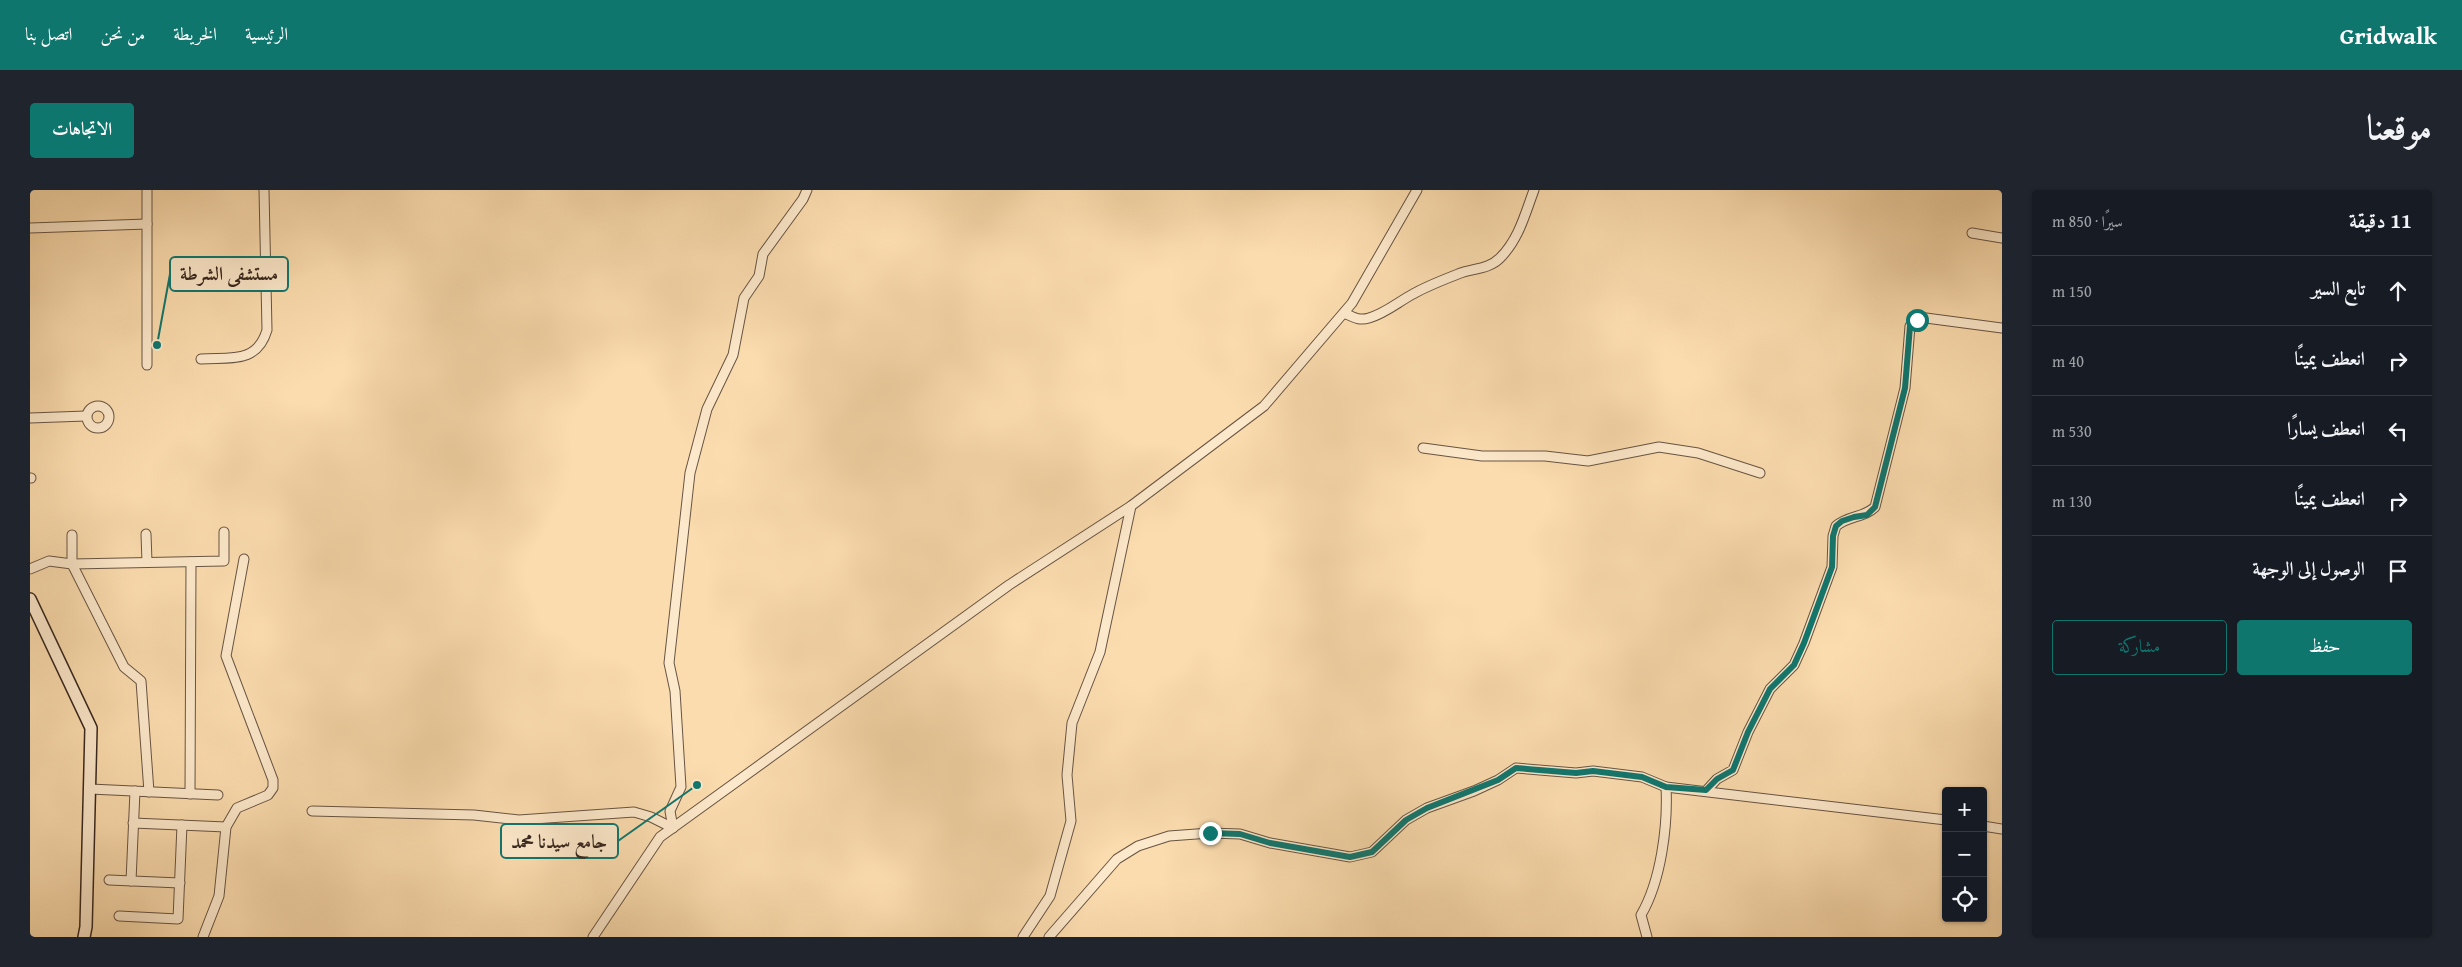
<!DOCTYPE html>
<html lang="ar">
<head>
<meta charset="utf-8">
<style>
  :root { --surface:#171b24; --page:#20242c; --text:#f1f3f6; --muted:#9ea1a6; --line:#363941; --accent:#0f766e }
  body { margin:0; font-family:"Gentium Book Plus",Amiri,serif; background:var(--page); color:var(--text); direction:rtl }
  .controls { position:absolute; right:15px; bottom:15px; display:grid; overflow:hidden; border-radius:5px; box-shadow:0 1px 4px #0004 }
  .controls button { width:45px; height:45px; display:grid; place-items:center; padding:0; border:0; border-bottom:1px solid var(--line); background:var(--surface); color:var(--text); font:25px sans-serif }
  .stop { position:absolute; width:15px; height:15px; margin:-11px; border:4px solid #0f766e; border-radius:50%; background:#fff }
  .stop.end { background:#0f766e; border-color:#fff; box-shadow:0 1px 5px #0008 }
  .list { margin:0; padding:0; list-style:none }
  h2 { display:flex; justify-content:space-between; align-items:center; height:65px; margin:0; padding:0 20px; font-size:21px }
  h2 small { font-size:16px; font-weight:400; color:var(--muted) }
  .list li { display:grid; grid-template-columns:32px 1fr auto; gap:15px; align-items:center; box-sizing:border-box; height:70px; padding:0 20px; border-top:1px solid var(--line) }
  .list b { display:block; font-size:19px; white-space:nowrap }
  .list em { font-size:16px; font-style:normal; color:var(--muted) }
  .actions { display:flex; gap:10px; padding:15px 20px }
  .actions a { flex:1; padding:11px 0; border:1px solid var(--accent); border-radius:5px; text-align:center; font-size:18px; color:var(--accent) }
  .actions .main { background:var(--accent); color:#fff }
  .icon { flex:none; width:28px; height:28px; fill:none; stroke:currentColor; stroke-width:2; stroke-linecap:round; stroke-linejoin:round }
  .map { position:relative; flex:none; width:1972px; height:747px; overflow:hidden; direction:ltr; border-radius:5px }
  header { display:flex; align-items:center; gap:30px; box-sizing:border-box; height:70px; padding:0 25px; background:var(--accent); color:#fff }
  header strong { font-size:24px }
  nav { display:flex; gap:28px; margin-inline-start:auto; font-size:18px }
  .intro { display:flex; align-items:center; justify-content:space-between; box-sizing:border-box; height:120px; padding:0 30px }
  h1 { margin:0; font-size:35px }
  .button { padding:12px 22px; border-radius:5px; background:var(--accent); color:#fff; font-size:18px; font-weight:700 }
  main { display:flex; gap:30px; padding:0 30px }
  aside { flex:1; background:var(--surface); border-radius:5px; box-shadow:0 1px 4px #0004 }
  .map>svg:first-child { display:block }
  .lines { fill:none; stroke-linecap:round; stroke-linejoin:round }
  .street-casing { stroke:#685443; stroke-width:11 }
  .secondary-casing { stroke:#37271f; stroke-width:14 }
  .street { stroke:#fce8ca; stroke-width:9 }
  .secondary { stroke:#fce8ca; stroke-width:11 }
  .route { stroke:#0f766e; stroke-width:6 }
  .leader { fill:none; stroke:#0f766e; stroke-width:2 }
  .callout-dot { fill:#0f766e; stroke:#fce8ca; stroke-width:2 }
  .callout { fill:#fce8ca; stroke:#0f766e; stroke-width:2 }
  .callout-label { font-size:19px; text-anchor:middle; font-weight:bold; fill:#37271f }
</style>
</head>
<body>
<header>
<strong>Gridwalk</strong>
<nav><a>الرئيسية</a><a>الخريطة</a><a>من نحن</a><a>اتصل بنا</a></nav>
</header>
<div class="intro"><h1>موقعنا</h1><a class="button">الاتجاهات</a></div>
<main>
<aside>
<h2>11 دقيقة<small>سيرًا · 850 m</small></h2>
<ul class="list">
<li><svg class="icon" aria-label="ahead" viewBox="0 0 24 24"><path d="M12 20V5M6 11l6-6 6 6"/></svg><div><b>تابع السير</b></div><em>150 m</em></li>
<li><svg class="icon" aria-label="right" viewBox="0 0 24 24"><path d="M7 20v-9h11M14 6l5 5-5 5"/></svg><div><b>انعطف يمينًا</b></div><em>40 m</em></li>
<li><svg class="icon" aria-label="left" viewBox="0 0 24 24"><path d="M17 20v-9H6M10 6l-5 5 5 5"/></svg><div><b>انعطف يسارًا</b></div><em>530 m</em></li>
<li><svg class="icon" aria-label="right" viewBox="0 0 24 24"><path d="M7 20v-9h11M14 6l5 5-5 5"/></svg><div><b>انعطف يمينًا</b></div><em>130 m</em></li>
<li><svg class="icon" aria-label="arrive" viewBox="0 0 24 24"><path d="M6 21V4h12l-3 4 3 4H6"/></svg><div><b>الوصول إلى الوجهة</b></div></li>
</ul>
<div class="actions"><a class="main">حفظ</a><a>مشاركة</a></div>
</aside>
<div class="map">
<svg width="1972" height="747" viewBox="0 0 1972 747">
  <rect width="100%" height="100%" fill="#fbdcae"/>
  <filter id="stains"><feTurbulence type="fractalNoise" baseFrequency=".004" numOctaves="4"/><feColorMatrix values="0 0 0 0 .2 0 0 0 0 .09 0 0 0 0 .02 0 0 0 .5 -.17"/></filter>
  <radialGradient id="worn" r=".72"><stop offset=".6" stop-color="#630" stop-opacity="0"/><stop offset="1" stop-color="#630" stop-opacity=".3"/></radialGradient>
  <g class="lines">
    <g class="street-casing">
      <g id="street">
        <path d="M0,38L117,34"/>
        <path d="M1942,43L1972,48"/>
        <path d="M1314,123C1323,127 1329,131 1339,128C1356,123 1368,112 1383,104C1397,96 1413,90 1428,84C1442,78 1458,80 1470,68C1489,49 1495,24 1504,0"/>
        <path d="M171,169C200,167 227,174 237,140L234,0"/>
        <path d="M117,175V0"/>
        <circle cx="68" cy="227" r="11"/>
        <path d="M0,228L56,226"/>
        <path d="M1393,258L1452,266H1515L1558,271L1629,257L1668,263L1730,283"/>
        <path d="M0,288H1"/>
        <path d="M116,344L117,372"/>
        <path d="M42,345V374L94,477L111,491L119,602"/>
        <path d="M0,379L19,371L42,374L194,371V342"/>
        <path d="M60,599L188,605"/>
        <path d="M1676,601L1687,589L1703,580L1718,542L1740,499L1764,475L1774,453L1802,377L1803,346L1806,336C1819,325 1834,328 1845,317L1875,198L1880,136L1887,130L1896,128L1972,138"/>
        <path d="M160,604L161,372"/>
        <path d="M282,621L444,625L489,630L604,622L621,627L643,638L640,621L651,597L645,501L639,473L660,283L677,219L703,165L714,108L729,86L733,64L773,9L777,0"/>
        <path d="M103,633L196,637"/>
        <path d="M1953,636L1972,639"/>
        <path d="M79,690L150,693"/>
        <path d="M101,691L105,601"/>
        <path d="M89,726L148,729L152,635"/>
        <path d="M173,747L189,706L196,637L207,618L238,605L243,598V590L196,466L214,369"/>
        <path d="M563,747L630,647L979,395L1101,316L1234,216L1322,113L1387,0"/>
        <path d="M993,747L1020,706L1041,631L1037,585L1042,533L1070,462L1101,316"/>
        <path d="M1019,747L1087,669L1108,656L1139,646L1180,643L1210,644L1240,653L1320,667L1342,662L1376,630L1397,618L1444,601L1468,590L1486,578L1546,583L1563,581L1612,587L1636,597L1916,630"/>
        <path d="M1617,747L1611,725C1631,691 1638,636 1636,597"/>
      </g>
    </g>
    <g class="secondary-casing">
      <path id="secondary" d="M0,409L61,538L56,737L54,747"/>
    </g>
    <use href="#street" class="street"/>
    <use href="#secondary" class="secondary"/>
  </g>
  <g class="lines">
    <path class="route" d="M1180,643L1210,644L1240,653L1320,667L1342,662L1376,630L1397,618L1468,590L1486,578L1546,583L1563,581L1612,587L1636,597L1676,600L1687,589L1703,580L1718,542L1740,499L1764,475L1774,453L1802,377L1803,346L1806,336L1812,331L1824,327L1837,325L1845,317L1875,198L1880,136L1887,130"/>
  </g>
  <path class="leader" d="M127 155L140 84M667 595L588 651"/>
  <g class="callout-dot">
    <circle cx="127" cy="155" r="5"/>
    <circle cx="667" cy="595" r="5"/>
  </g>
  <g class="callout">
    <rect x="140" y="67" width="118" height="34" rx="5"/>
    <rect x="471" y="634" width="117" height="34" rx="5"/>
  </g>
  <g class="callout-label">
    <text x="199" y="90">مستشفى الشرطة</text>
    <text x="529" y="658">جامع سيدنا محمد</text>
  </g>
  <rect width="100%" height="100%" filter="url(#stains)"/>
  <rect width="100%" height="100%" fill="url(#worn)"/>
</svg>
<div class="controls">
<button>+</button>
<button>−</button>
<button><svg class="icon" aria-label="locate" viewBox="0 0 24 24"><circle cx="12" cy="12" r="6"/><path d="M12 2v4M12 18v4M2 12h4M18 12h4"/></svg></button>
</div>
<div class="stop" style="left:1887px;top:130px"></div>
<div class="stop end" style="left:1180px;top:643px"></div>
</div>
</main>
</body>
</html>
